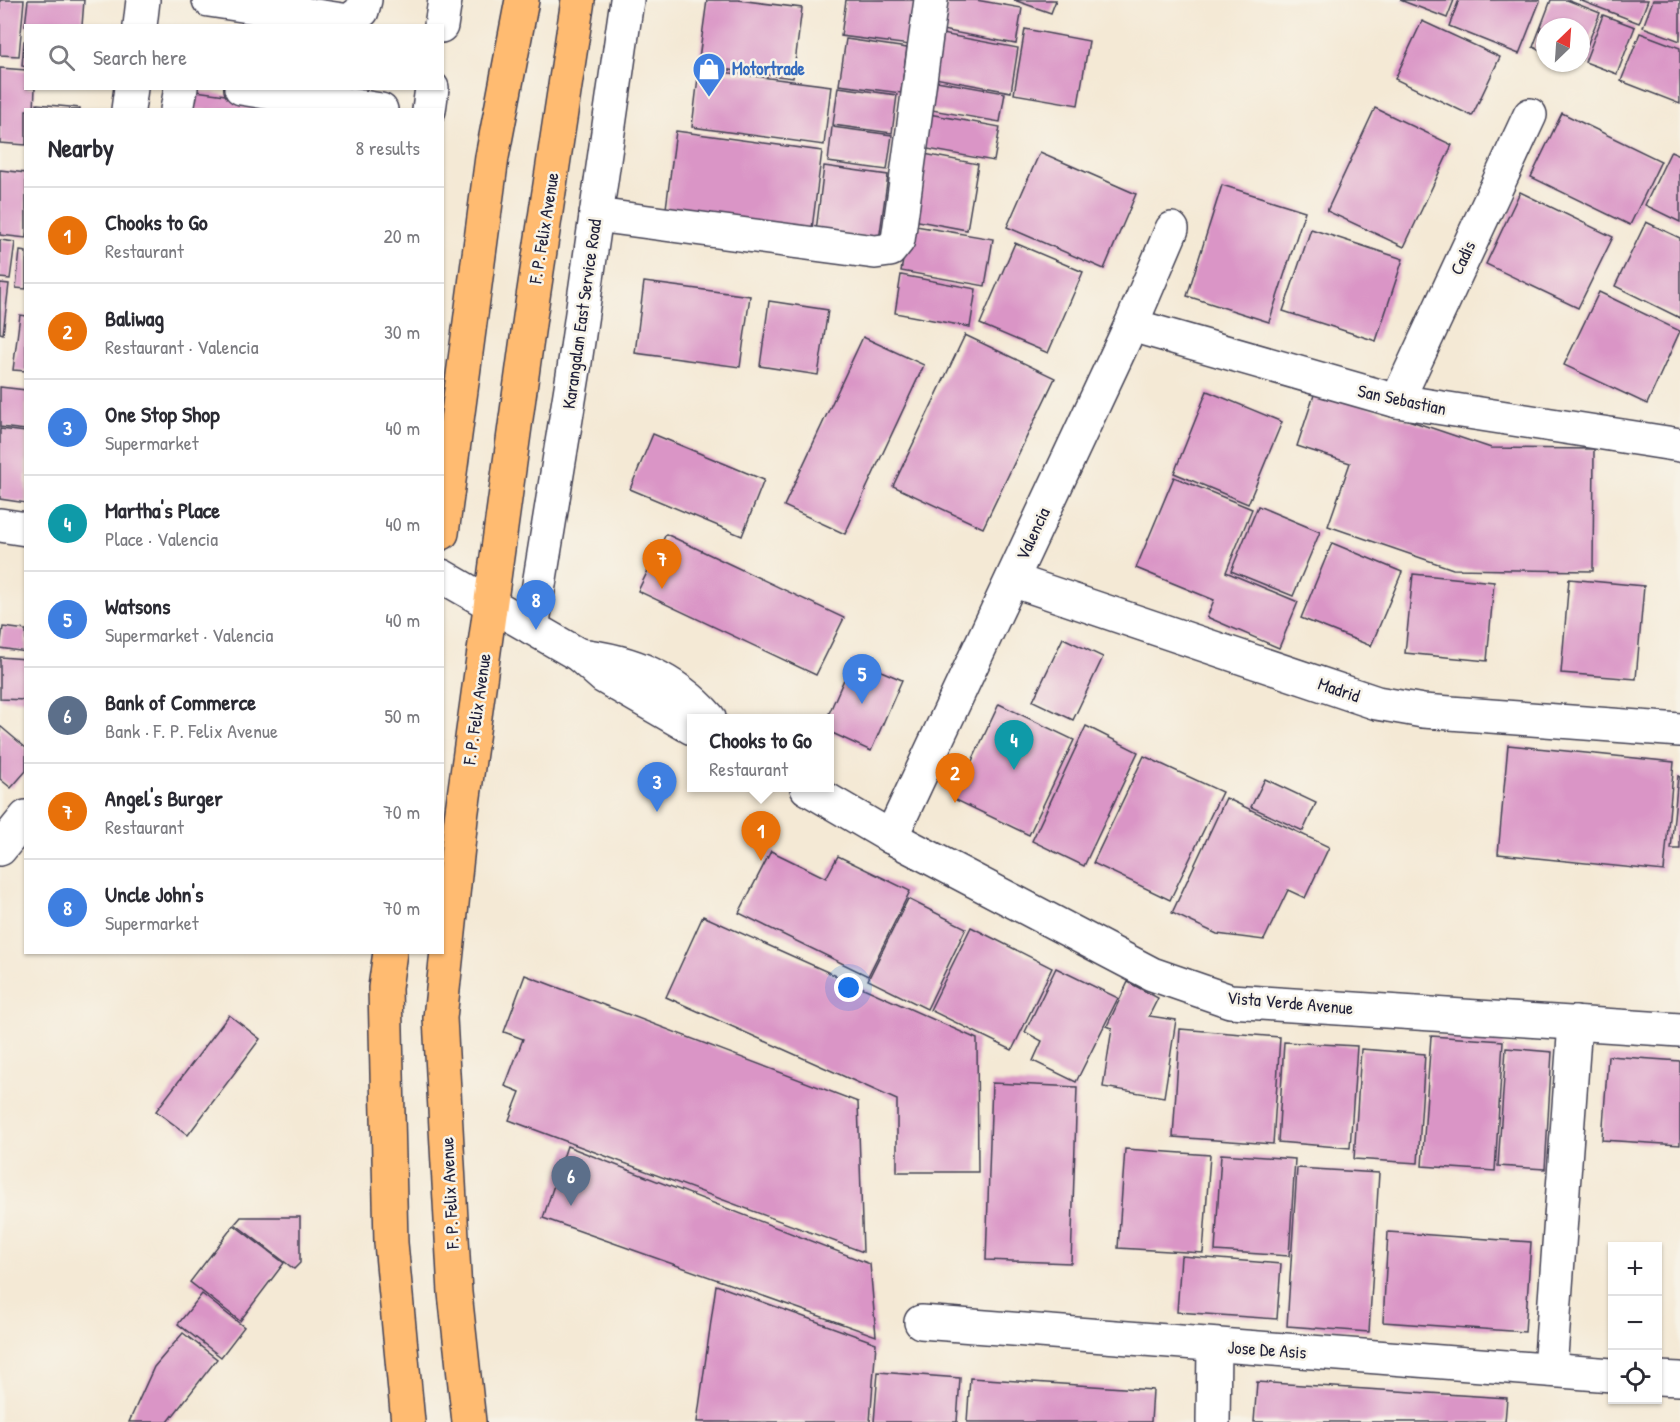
<!DOCTYPE html>
<html lang="en">
<head>
<meta charset="utf-8">
<style>
  :root { --surface:#fff; --page:#f7f7f7; --text:#2b2b33; --muted:#7c7c81; --line:#e1e1e2; --accent:#b5179e }
  body { margin:0; font-family:"Patrick Hand",sans-serif; background:var(--page); color:var(--text) }
  .controls { position:absolute; right:18px; bottom:18px; display:grid; overflow:hidden; border-radius:0px; box-shadow:0 2px 4px #0004 }
  .controls button { width:54px; height:54px; display:grid; place-items:center; padding:0; border:0; border-bottom:2px solid var(--line); background:var(--surface); color:var(--text); font:30px sans-serif }
  .compass { position:absolute; left:1536px; top:18px; width:54px; height:54px; border-radius:50%; background:var(--surface); box-shadow:0 2px 4px #0004; rotate:25deg }
  .you { position:absolute; left:849px; top:988px; width:21px; height:21px; margin:-15px; border:4px solid #fff; border-radius:50%; background:#1a73e8; box-shadow:0 0 0 9px #1a73e833 }
  .badge { display:grid; place-items:center; width:39px; height:39px; border-radius:50%; background:var(--accent); color:#fff; font-size:20px; font-weight:700 }
  .pin { position:absolute; translate:-50% -50px; filter:drop-shadow(0 2px 3px #0008) }
  .pin::after { content:''; position:absolute; top:32px; width:21px; height:18px; background:inherit; clip-path:polygon(0 0,100% 0,50% 100%) }
  .popup { position:absolute; left:687px; top:714px; width:147px; height:78px; box-sizing:border-box; display:grid; place-content:center; border-radius:0px; background:var(--surface); filter:drop-shadow(0 2px 4px #0005); font-size:20px; white-space:nowrap; color:var(--muted) }
  .popup b { font-size:22px; color:var(--text) }
  .popup::after { content:''; position:absolute; left:50%; top:100%; margin-left:-12px; border:12px solid transparent; border-top-color:var(--surface) }
  .list { margin:0; padding:0; list-style:none }
  h2 { display:flex; justify-content:space-between; align-items:center; height:78px; margin:0; padding:0 24px; font-size:26px }
  h2 small { font-size:20px; font-weight:400; color:var(--muted) }
  .list li { display:grid; grid-template-columns:39px 1fr auto; gap:18px; align-items:center; box-sizing:border-box; height:96px; padding:0 24px; border-top:2px solid var(--line) }
  .list b { display:block; font-size:22px; white-space:nowrap }
  .list p { margin:0; font-size:20px; white-space:nowrap; color:var(--muted) }
  .list em { font-size:20px; font-style:normal; color:var(--muted) }
  .icon { flex:none; width:33px; height:33px; fill:none; stroke:currentColor; stroke-width:2; stroke-linecap:round; stroke-linejoin:round }
  .map { position:relative; flex:none; width:1680px; height:1422px; overflow:hidden }
  .search { position:absolute; background:var(--surface); box-shadow:0 2px 4px #0004; left:24px; top:24px; width:420px; height:66px; display:flex; align-items:center; gap:15px; box-sizing:border-box; padding:0 21px; border-radius:0px; color:var(--muted); font-size:22px }
  .panel { position:absolute; background:var(--surface); box-shadow:0 2px 4px #0004; left:24px; top:108px; width:420px; height:846px; border-radius:0px }
  .map>svg:first-child { display:block }
  .building { fill:#da95c6 }
  .lines { fill:none; stroke-linecap:round; stroke-linejoin:round }
  .minor-casing { stroke:#424052; stroke-width:36 }
  .major-casing { stroke:#424052; stroke-width:36 }
  .minor { stroke:#fff; stroke-width:33 }
  .major { stroke:#ffbb71; stroke-width:33 }
  .labels { text-anchor:middle; stroke-width:5; stroke-linejoin:round; paint-order:stroke }
  .shop-label { font-size:18px; font-weight:bold; fill:#366cbe; stroke:#f7f3e8; text-anchor:start }
  .street-label { font-size:18px; fill:#22223b; stroke:#f7f3e8 }
</style>
</head>
<body>
<div class="map">
<svg width="1680" height="1422" viewBox="0 0 1680 1422">
  <rect width="100%" height="100%" fill="#f7f3e8"/>
  <filter id="ink" filterUnits="userSpaceOnUse"><feTurbulence type="fractalNoise" baseFrequency=".0167" numOctaves="2"/><feDisplacementMap in="SourceGraphic" scale="12" xChannelSelector="R" yChannelSelector="G"/><feConvolveMatrix kernelMatrix="1 2 1 2 8 2 1 2 1" color-interpolation-filters="sRGB"/></filter>
  <filter id="wash" filterUnits="userSpaceOnUse"><feTurbulence type="fractalNoise" baseFrequency=".008" numOctaves="4" result="noise"/><feDisplacementMap in="SourceGraphic" scale="24" xChannelSelector="R" yChannelSelector="G"/><feGaussianBlur stdDeviation="1.35" result="paint"/><feColorMatrix in="noise" values="0 0 0 0 0 0 0 0 0 0 0 0 0 0 0 0 0 1.4 0 .05"/><feComposite in="paint" operator="in"/></filter>
  <g filter="url(#wash)">
    <rect width="100%" height="100%" fill="#f4e9d5"/>
    <g id="blocks">
      <g class="building">
        <path d="M0,0H24L19,56L0,55Z"/>
        <path d="M28,0H84L82,26H25Z"/>
        <path d="M707,0H738L802,8L793,78L698,66Z"/>
        <path d="M846,0H916L910,45L841,36Z"/>
        <path d="M947,0H976L1022,8L1016,44L942,30Z"/>
        <path d="M1014,0H1056L1051,13Z"/>
        <path d="M1400,0H1454L1447,18Z"/>
        <path d="M1459,0H1538L1540,1L1519,54L1449,26Z"/>
        <path d="M1551,0H1567L1600,13L1581,61V27H1545V52L1533,47Z"/>
        <path d="M1579,0H1648L1639,23Z"/>
        <path d="M1653,0H1680V41L1643,27Z"/>
        <path d="M1603,15L1635,27L1617,74L1585,62Z"/>
        <path d="M1422,21L1500,57L1472,116L1395,79Z"/>
        <path d="M1025,29L1089,41L1078,105L1014,94Z"/>
        <path d="M937,33L1018,48L1011,92L929,77Z"/>
        <path d="M1640,33L1680,48V104L1621,81Z"/>
        <path d="M846,39L907,48L901,93L839,85Z"/>
        <path d="M24,41H26V67L22,66Z"/>
        <path d="M0,68L26,70V88H35L34,110H26V145L0,143Z"/>
        <path d="M699,69L831,86L824,145L692,127Z"/>
        <path d="M931,80L1005,93L1000,122L926,109Z"/>
        <path d="M838,87L897,95L892,133L833,125Z"/>
        <path d="M188,90L323,108V110H186Z"/>
        <path d="M37,104L80,108V110H37Z"/>
        <path d="M1375,108L1452,145L1404,247L1327,211Z"/>
        <path d="M1562,113L1661,161L1630,225L1531,177Z"/>
        <path d="M929,114L1000,127L994,161L922,148Z"/>
        <path d="M832,127L892,135L887,170L828,162Z"/>
        <path d="M676,131L822,151L811,236L665,216Z"/>
        <path d="M1671,151L1680,155V222L1645,205Z"/>
        <path d="M1040,152L1136,194L1104,269L1007,227Z"/>
        <path d="M924,154L978,164L967,230L913,220Z"/>
        <path d="M824,166L888,175L879,240L816,231Z"/>
        <path d="M0,170L26,173V238L0,235Z"/>
        <path d="M1222,185L1305,211L1269,322L1187,296Z"/>
        <path d="M1520,192L1613,237L1578,308L1486,264Z"/>
        <path d="M1646,222L1680,238V318L1615,286Z"/>
        <path d="M910,225L993,239L985,286L901,271Z"/>
        <path d="M1311,229L1403,259L1376,341L1283,311Z"/>
        <path d="M0,240L15,242L10,279L0,278Z"/>
        <path d="M1015,243L1083,272L1048,353L980,324Z"/>
        <path d="M20,251L26,252V289L16,288Z"/>
        <path d="M901,275L976,289L970,327L895,313Z"/>
        <path d="M644,282L750,296L740,367L635,353Z"/>
        <path d="M0,283L9,284L3,334L0,333Z"/>
        <path d="M1599,292L1680,331L1647,404L1564,365Z"/>
        <path d="M769,301L828,310L818,375L760,366Z"/>
        <path d="M20,315L26,316V371L13,370Z"/>
        <path d="M965,335L1055,378L983,528L893,486Z"/>
        <path d="M863,337L924,365L845,534L784,506Z"/>
        <path d="M0,387L26,390V430L0,427Z"/>
        <path d="M1316,389L1491,448L1594,449L1593,571L1453,569L1328,526L1350,463L1297,446Z"/>
        <path d="M1207,391L1282,422L1248,504L1174,473Z"/>
        <path d="M0,429L26,432V503L0,499Z"/>
        <path d="M653,434L764,480L742,536L630,489Z"/>
        <path d="M1174,477L1252,509L1226,572L1298,602L1279,648L1207,617L1214,600L1136,568Z"/>
        <path d="M1258,506L1320,532L1293,596L1231,571Z"/>
        <path d="M666,534L844,618L816,675L638,591Z"/>
        <path d="M1332,543L1402,572L1371,646L1301,618Z"/>
        <path d="M1413,574L1494,582L1487,661L1405,653Z"/>
        <path d="M1569,579L1644,586L1636,679L1561,673Z"/>
        <path d="M3,627L26,630V652L0,648Z"/>
        <path d="M1063,638L1103,657L1073,720L1033,701Z"/>
        <path d="M0,657L26,659V700L0,699Z"/>
        <path d="M853,659L902,680L871,751L830,732V718H827Z"/>
        <path d="M999,704L1074,740L1029,835L954,799Z"/>
        <path d="M0,726L26,748V771L11,788L0,779Z"/>
        <path d="M1086,726L1138,752L1084,866L1032,841Z"/>
        <path d="M1508,745L1674,762L1664,871L1498,854Z"/>
        <path d="M1144,756L1222,792L1170,900L1093,863Z"/>
        <path d="M1678,776L1680,777V849H1671Z"/>
        <path d="M1265,779L1316,803L1303,831L1251,807Z"/>
        <path d="M1226,798L1329,847L1305,898L1288,890L1264,940L1217,934L1172,913Z"/>
        <path d="M771,851L826,878L838,856L910,891L868,976L739,913Z"/>
        <path d="M908,899L966,928L927,1009L868,980Z"/>
        <path d="M703,916L977,1039L978,1172H897V1100L666,997Z"/>
        <path d="M971,927L1052,968L1012,1050L930,1010Z"/>
        <path d="M1056,968L1118,998L1076,1082L1033,1061L1042,1041L1025,1032Z"/>
        <path d="M525,975L858,1102L863,1252L509,1120L520,1092L505,1086L523,1039L504,1032Z"/>
        <path d="M1128,982L1158,998L1149,1016L1176,1020L1164,1097L1103,1087L1112,1028L1107,1026Z"/>
        <path d="M229,1015L260,1039L188,1135L156,1111Z"/>
        <path d="M1180,1029L1280,1037L1273,1144L1173,1137Z"/>
        <path d="M1431,1036L1503,1041L1495,1171L1422,1166Z"/>
        <path d="M1284,1042L1357,1046L1350,1148L1278,1142Z"/>
        <path d="M1506,1048L1552,1052L1545,1169L1498,1166Z"/>
        <path d="M1361,1049L1425,1054L1418,1163L1354,1159Z"/>
        <path d="M1608,1056L1680,1061V1145L1602,1140Z"/>
        <path d="M992,1083L1077,1087L1071,1263L986,1260Z"/>
        <path d="M567,1146L870,1264L876,1336L543,1218Z"/>
        <path d="M1125,1149L1210,1155L1203,1253L1118,1248Z"/>
        <path d="M1221,1154L1295,1159L1289,1256L1215,1251Z"/>
        <path d="M1297,1168L1379,1173L1369,1332L1287,1326Z"/>
        <path d="M241,1217H300V1263L294,1269L235,1224Z"/>
        <path d="M234,1225L284,1263L240,1321L190,1282Z"/>
        <path d="M1388,1232L1531,1242L1525,1332L1383,1322Z"/>
        <path d="M1181,1256L1281,1264L1277,1319L1177,1312Z"/>
        <path d="M716,1285L876,1343L870,1422H697Z"/>
        <path d="M202,1294L244,1327L221,1357L178,1324Z"/>
        <path d="M183,1333L217,1359L168,1422H129L154,1367Z"/>
        <path d="M878,1372L960,1378L957,1422H874Z"/>
        <path d="M970,1378L1153,1390L1151,1422H967Z"/>
        <path d="M1257,1382L1507,1398L1505,1422H1254Z"/>
      </g>
    </g>
  </g>
  <g filter="url(#ink)">
    <use href="#blocks" fill-opacity="0" stroke="#424052" stroke-width="1.5"/>
    <g class="lines">
      <g class="minor-casing">
        <g id="minor">
          <path d="M209,0L349,21L362,11L365,0"/>
          <path d="M140,26L143,0"/>
          <path d="M441,26L445,0"/>
          <path d="M241,88L381,110"/>
          <path d="M128,110L131,88"/>
          <path d="M177,110L181,88"/>
          <path d="M429,110L432,88"/>
          <path d="M596,215L875,252L890,250L898,240L931,0"/>
          <path d="M1131,325L1397,401L1680,445"/>
          <path d="M1397,401L1530,115"/>
          <path d="M0,525L26,529"/>
          <path d="M442,576L579,655L604,677L692,728"/>
          <path d="M1012,580L1377,703L1423,711L1680,730"/>
          <path d="M532,628L574,369L627,0"/>
          <path d="M579,655C631,661 674,678 709,718"/>
          <path d="M807,788L891,837L1152,974L1230,1001L1680,1030"/>
          <path d="M891,837L1131,325L1172,229"/>
          <path d="M0,849L26,817"/>
          <path d="M921,1322L1612,1375"/>
          <path d="M1550,1370L1575,1023"/>
          <path d="M1658,1378L1680,1379"/>
          <path d="M1213,1422L1214,1346"/>
        </g>
      </g>
      <g class="major-casing">
        <g id="major">
          <path d="M442,533L492,157L522,0"/>
          <path d="M390,952L385,988L391,1243L408,1422"/>
          <path d="M469,1422L455,1293L440,1018L461,818L530,317L578,0"/>
        </g>
      </g>
      <use href="#minor" class="minor"/>
      <use href="#major" class="major"/>
    </g>
  </g>
  <defs>
    <g id="shop-pin" transform="scale(1.725)"><path d="M0 17L-7.5 6A9.5 9.5 0 1 1 7.5 6Z" fill="#3f7fe0" stroke="#f7f3e8"/><path d="M-5-2.5h2.3a2.7 3.5 0 0 1 5.4 0H5L5.5 6h-11ZM-1.5-2.5h3a1.5 2.3 0 0 0-3 0Z" fill="#fff"/></g>
  </defs>
  <g fill-rule="evenodd">
    <use href="#shop-pin" x="709" y="69"/>
  </g>
  <g class="labels">
    <g class="shop-label">
      <text x="732" y="75">Motortrade</text>
    </g>
    <g class="street-label">
      <text transform="translate(544 228) rotate(-81)" y="6">F. P. Felix Avenue</text>
      <text transform="translate(1463 258) rotate(-65)" y="6">Cadis</text>
      <text transform="translate(582 314) rotate(-82)" y="6">Karangalan East Service Road</text>
      <text transform="translate(1402 400) rotate(12)" y="6">San Sebastian</text>
      <text transform="translate(1033 534) rotate(-65)" y="6">Valencia</text>
      <text transform="translate(1339 690) rotate(19)" y="6">Madrid</text>
      <text transform="translate(477 709) rotate(-82)" y="6">F. P. Felix Avenue</text>
      <text transform="translate(1290 1003) rotate(5)" y="6">Vista Verde Avenue</text>
      <text transform="translate(450 1193) rotate(-93)" y="6">F. P. Felix Avenue</text>
      <text transform="translate(1267 1350) rotate(4)" y="6">Jose De Asis</text>
    </g>
  </g>
</svg>
<div class="controls">
<button>+</button>
<button>−</button>
<button><svg class="icon" aria-label="locate" viewBox="0 0 24 24"><circle cx="12" cy="12" r="6"/><path d="M12 2v4M12 18v4M2 12h4M18 12h4"/></svg></button>
</div>
<svg class="compass" viewBox="-18 -18 36 36"><path d="M0-13l5 13h-10z" fill="#e53935"/><path d="M0 13l5-13h-10z" fill="#7c7c81"/></svg>
<div class="you"></div>
<div class="pin badge" style="left:761px;top:861px;background:#e8710a">1</div>
<div class="popup"><b>Chooks to Go</b>Restaurant</div>
<div class="pin badge" style="left:955px;top:803px;background:#e8710a">2</div>
<div class="pin badge" style="left:657px;top:812px;background:#3f7fe0">3</div>
<div class="pin badge" style="left:1014px;top:770px;background:#0f9aa8">4</div>
<div class="pin badge" style="left:862px;top:704px;background:#3f7fe0">5</div>
<div class="pin badge" style="left:571px;top:1206px;background:#5c6f8a">6</div>
<div class="pin badge" style="left:662px;top:589px;background:#e8710a">7</div>
<div class="pin badge" style="left:536px;top:630px;background:#3f7fe0">8</div>
<div class="search"><svg class="icon" aria-label="search" viewBox="0 0 24 24"><circle cx="10" cy="10" r="6"/><path d="M15 15l6 6"/></svg>Search here</div>
<section class="panel">
<h2>Nearby<small>8 results</small></h2>
<ul class="list">
<li><span class="badge" style="background:#e8710a">1</span><div><b>Chooks to Go</b><p>Restaurant</p></div><em>20 m</em></li>
<li><span class="badge" style="background:#e8710a">2</span><div><b>Baliwag</b><p>Restaurant · Valencia</p></div><em>30 m</em></li>
<li><span class="badge" style="background:#3f7fe0">3</span><div><b>One Stop Shop</b><p>Supermarket</p></div><em>40 m</em></li>
<li><span class="badge" style="background:#0f9aa8">4</span><div><b>Martha's Place</b><p>Place · Valencia</p></div><em>40 m</em></li>
<li><span class="badge" style="background:#3f7fe0">5</span><div><b>Watsons</b><p>Supermarket · Valencia</p></div><em>40 m</em></li>
<li><span class="badge" style="background:#5c6f8a">6</span><div><b>Bank of Commerce</b><p>Bank · F. P. Felix Avenue</p></div><em>50 m</em></li>
<li><span class="badge" style="background:#e8710a">7</span><div><b>Angel's Burger</b><p>Restaurant</p></div><em>70 m</em></li>
<li><span class="badge" style="background:#3f7fe0">8</span><div><b>Uncle John's</b><p>Supermarket</p></div><em>70 m</em></li>
</ul>
</section>
</div>
</body>
</html>
